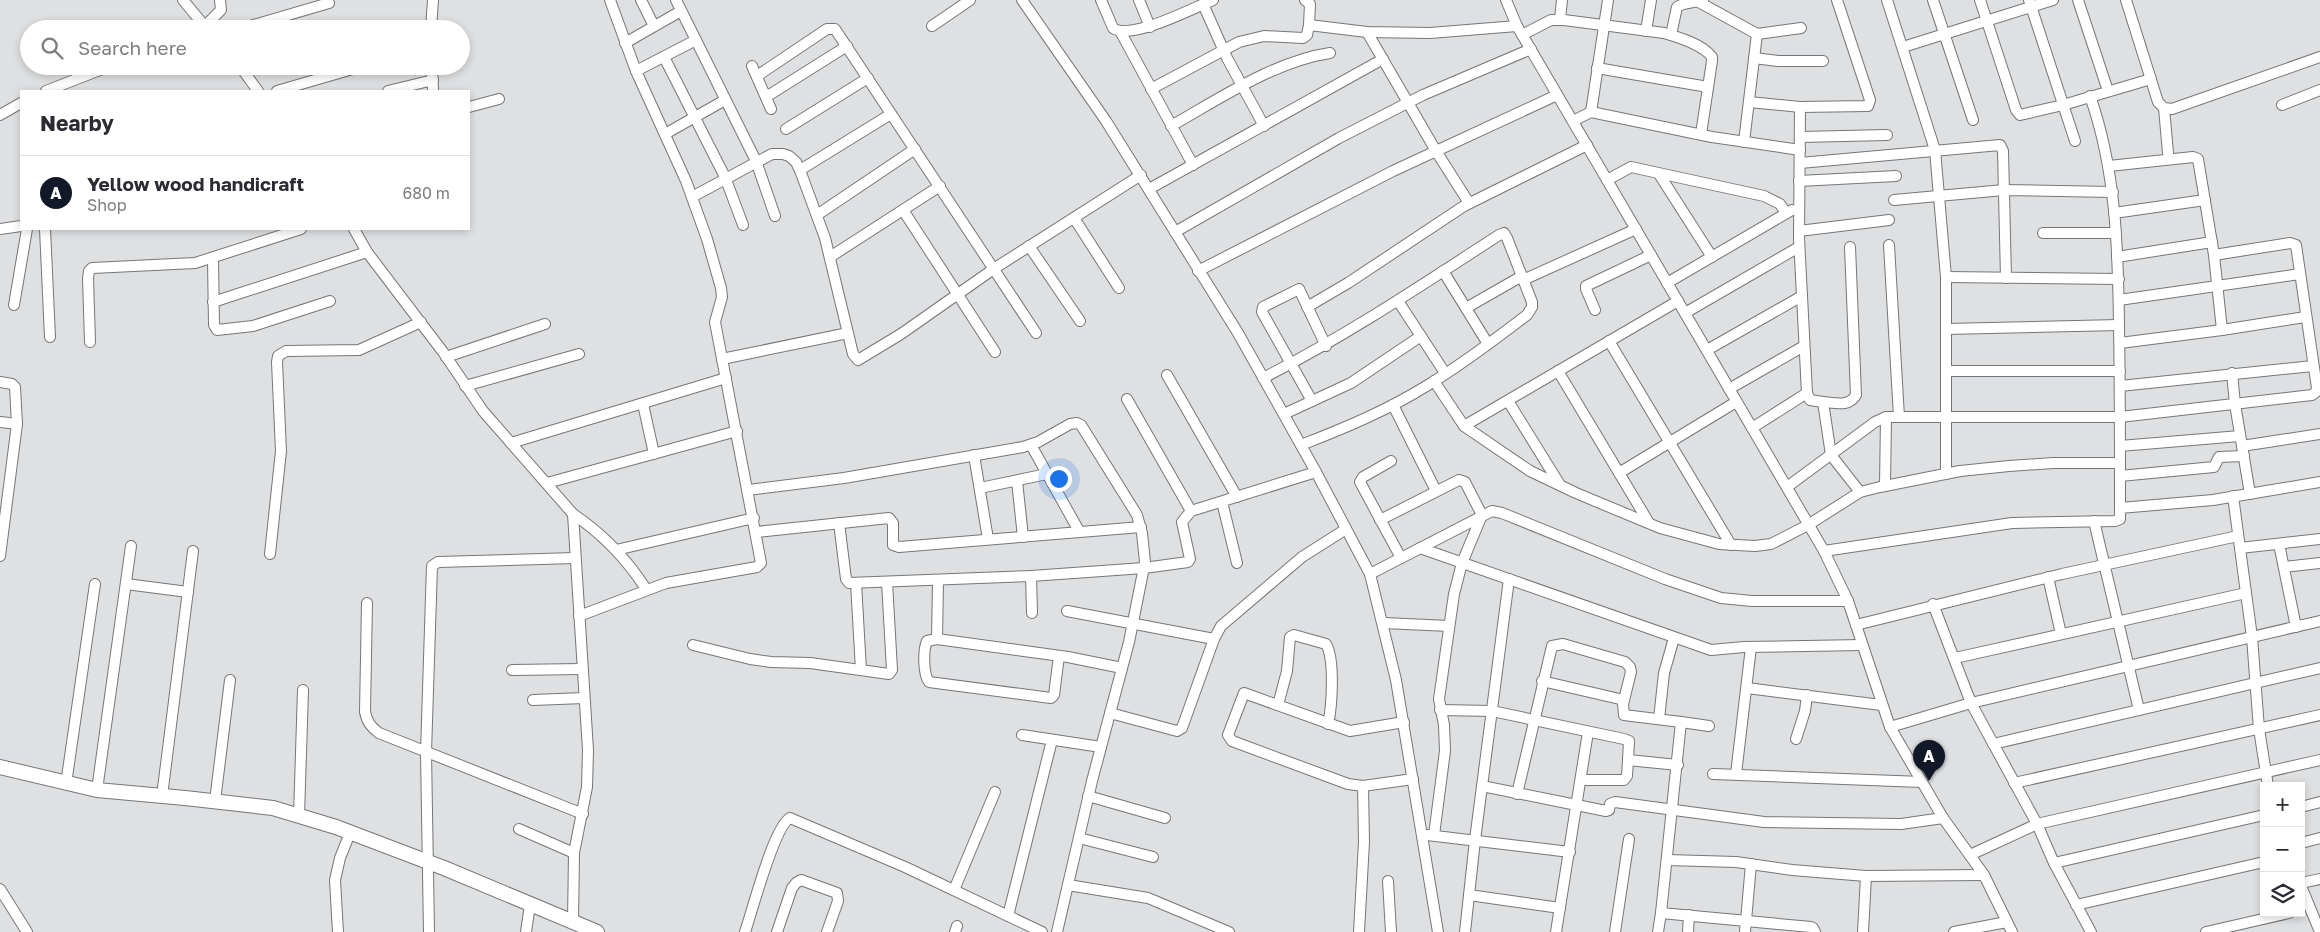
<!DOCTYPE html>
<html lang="en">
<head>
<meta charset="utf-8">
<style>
  :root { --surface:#fff; --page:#f2f2f3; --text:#2b2b33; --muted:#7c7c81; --line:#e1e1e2; --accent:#111827 }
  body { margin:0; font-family:"Golos Text",sans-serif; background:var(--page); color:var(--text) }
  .controls { position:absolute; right:15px; bottom:15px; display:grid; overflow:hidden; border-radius:0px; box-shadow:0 2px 8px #0003 }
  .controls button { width:45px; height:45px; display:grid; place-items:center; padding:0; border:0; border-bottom:1px solid var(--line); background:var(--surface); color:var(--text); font:25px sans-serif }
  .you { position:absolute; left:1058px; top:478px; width:18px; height:18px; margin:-12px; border:4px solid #fff; border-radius:50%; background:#1a73e8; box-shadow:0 0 0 8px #1a73e833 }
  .badge { display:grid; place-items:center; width:32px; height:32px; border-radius:50%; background:var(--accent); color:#fff; font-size:16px; font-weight:700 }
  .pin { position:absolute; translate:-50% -41px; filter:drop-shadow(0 1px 2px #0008) }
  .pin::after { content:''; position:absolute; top:26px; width:18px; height:15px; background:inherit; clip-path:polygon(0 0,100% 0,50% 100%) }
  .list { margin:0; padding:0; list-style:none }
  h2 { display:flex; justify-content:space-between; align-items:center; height:65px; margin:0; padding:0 20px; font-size:21px }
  h2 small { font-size:16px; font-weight:400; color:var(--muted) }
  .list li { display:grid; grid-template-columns:32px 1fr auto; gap:15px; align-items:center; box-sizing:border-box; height:75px; padding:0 20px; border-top:1px solid var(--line) }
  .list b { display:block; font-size:19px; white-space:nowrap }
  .list p { margin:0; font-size:16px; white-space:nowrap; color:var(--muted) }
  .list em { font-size:16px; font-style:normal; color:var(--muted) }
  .icon { flex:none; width:28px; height:28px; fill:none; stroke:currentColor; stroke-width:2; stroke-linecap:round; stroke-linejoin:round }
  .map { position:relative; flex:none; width:2320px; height:932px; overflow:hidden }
  .search { position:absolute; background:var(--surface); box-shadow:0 2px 8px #0003; left:20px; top:20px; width:450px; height:55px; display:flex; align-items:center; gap:12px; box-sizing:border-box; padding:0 18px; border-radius:28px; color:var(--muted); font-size:19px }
  .panel { position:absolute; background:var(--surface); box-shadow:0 2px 8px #0003; left:20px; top:90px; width:450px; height:140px; border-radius:0px }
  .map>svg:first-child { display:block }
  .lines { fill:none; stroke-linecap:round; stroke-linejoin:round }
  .street-casing { stroke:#757678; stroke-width:12 }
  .secondary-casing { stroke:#757678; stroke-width:16 }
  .street { stroke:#fff; stroke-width:10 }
  .secondary { stroke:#fff; stroke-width:14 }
</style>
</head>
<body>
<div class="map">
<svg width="2320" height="932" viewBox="0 0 2320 932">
  <rect width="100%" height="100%" fill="#dfe0e2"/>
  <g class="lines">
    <g class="street-casing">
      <g id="street">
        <path d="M183,0L207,29"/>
        <path d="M641,0L654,26"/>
        <path d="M676,0L756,161L775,216"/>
        <path d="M1022,0L1106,121L1238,333L1316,472L1370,574L1396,680L1438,932"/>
        <path d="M1101,0L1113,28C1130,41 1193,8 1213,0"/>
        <path d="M1139,0L1150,27"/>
        <path d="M1305,0L1310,4L1309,25L1367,32L1430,33L1517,26"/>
        <path d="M1506,0L1517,26L1824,551L1848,601L1890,727L1943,818L1984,875L2012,932"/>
        <path d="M1887,0L1935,150L1946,277V474"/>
        <path d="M1933,0L1973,120"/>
        <path d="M1980,0L2016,110L2020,115L2063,105L2151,79"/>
        <path d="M2029,0L2075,141"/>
        <path d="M2078,0L2108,91"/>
        <path d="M2126,0L2158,102L2164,108L2172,109L2320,57"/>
        <path d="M1697,1L1757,34L1744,142"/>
        <path d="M1203,4L1227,58L1264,126"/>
        <path d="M1560,19L1562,0"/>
        <path d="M205,26L221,10L220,0"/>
        <path d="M932,26L970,0"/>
        <path d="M240,29L329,3"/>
        <path d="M431,29L433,0"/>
        <path d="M1120,31L1193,165"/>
        <path d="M1646,31L1651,0"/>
        <path d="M1367,32L1436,151L1469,203"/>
        <path d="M1757,34L1801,28"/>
        <path d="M1522,35L1551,20H1564L1664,33C1678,37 1702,44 1712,57V61L1701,134"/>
        <path d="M1671,35L1677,7L1683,4L1703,0"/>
        <path d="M625,43L681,11"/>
        <path d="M1903,47L2053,0"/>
        <path d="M664,57L725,177L743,225"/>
        <path d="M1754,58L1778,61H1823"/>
        <path d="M240,66L258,91"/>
        <path d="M432,66L433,91"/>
        <path d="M752,66L771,109"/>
        <path d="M1597,68L1708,87"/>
        <path d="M636,71L696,40"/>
        <path d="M757,76L827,29H835L1036,333"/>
        <path d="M1151,89L1239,42L1264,36L1303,38L1307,35L1309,25"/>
        <path d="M46,91L110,66"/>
        <path d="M277,91L363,66"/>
        <path d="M388,91L433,80"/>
        <path d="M2090,96C2116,170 2118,247 2119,325C2120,386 2120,447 2120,508"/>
        <path d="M766,97L847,46"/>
        <path d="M1749,102L1800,107L1868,106L1870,100L1837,0"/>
        <path d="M2282,105L2320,90"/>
        <path d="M469,107L499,99"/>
        <path d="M1800,107L1799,238L1807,393L1810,400L1823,402L1831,455L1860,492"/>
        <path d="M2164,108L2168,153"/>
        <path d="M1591,112L1608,0"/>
        <path d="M0,115L21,103"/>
        <path d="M1573,121L1591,112L1712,137L1800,150"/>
        <path d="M1171,126C1219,99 1275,61 1330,53"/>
        <path d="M786,129L868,78"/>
        <path d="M665,134L725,100"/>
        <path d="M1800,137L1887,135"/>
        <path d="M1800,163L2000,145L2003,151L2006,278"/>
        <path d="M2109,166L2193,157L2198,159L2214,255L2222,330L2305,317"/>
        <path d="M800,170L891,114"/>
        <path d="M1659,174L1712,257"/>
        <path d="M1607,180L1631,167L1764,196L1780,204L1786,213"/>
        <path d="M1799,181L1896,176"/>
        <path d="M1149,189L1383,59"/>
        <path d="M692,197L772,154H783L789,156L796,162L801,173L825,238L853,354L858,360L901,334L995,268L1141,175"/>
        <path d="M1894,200L2004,190L2113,192"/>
        <path d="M903,210L995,352"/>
        <path d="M2114,213L2205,200"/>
        <path d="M817,215L915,149"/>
        <path d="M1074,218L1119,288"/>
        <path d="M0,229L21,226"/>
        <path d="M45,229L50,337"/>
        <path d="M354,229L367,252L443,352L483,411L573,514L588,750L587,787L574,853L573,922"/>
        <path d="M1799,231L1889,220"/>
        <path d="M1175,232L1339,138L1423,95L1531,49"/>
        <path d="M2043,233H2116"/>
        <path d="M1889,245L1899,417"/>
        <path d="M1029,246L1080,321"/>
        <path d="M830,257L940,186"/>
        <path d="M2117,257L2212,242"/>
        <path d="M213,259L214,325L217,330L253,326L330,301"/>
        <path d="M1198,271L1393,171L1557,95"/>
        <path d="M1443,271L1488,344"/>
        <path d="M1946,277L2119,279"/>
        <path d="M1523,280L1636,229"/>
        <path d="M1667,283L1792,210"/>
        <path d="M2119,300L2300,274"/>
        <path d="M1398,301L1445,373"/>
        <path d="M213,302L367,252"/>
        <path d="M14,305L27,229"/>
        <path d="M1307,307L1348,283L1464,206L1587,145"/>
        <path d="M1466,308L1522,276"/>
        <path d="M1595,310L1586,289V286L1651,255"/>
        <path d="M1685,313L1799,247"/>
        <path d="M1946,329L2119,325"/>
        <path d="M1609,341L1731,545"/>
        <path d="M90,342L88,278L89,271L92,268L195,263L301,229"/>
        <path d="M2120,343L2222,330"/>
        <path d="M1707,350L1802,296"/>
        <path d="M446,357L545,324"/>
        <path d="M722,359L848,333"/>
        <path d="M1558,371L1649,523"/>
        <path d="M1946,371H2120"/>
        <path d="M2232,373L2235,404L2250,494"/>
        <path d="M1167,375L1237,497"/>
        <path d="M1263,378C1346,336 1422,285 1499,235L1504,233L1507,238L1532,302V307L1527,315C1495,339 1463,364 1428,385C1388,410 1345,428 1301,445"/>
        <path d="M1434,381L1464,426L1530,471L1576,493L1660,528L1719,544L1755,546L1771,544L1808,525L1860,492L1880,487L1960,471L2009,466L2053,463H2120"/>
        <path d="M0,382L12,384L15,387L17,424L0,556"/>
        <path d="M465,386L579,354"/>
        <path d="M2120,386L2313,366"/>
        <path d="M1729,389L1804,346"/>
        <path d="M1127,399L1191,511"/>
        <path d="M1312,401L1262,312L1263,307L1299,289L1326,346"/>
        <path d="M1508,401L1560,485"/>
        <path d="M1823,402C1836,403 1849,407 1856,395L1850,247"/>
        <path d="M643,404L654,454"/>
        <path d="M1393,405L1436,491"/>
        <path d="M1284,414L1351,383L1421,336"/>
        <path d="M0,422L17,424"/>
        <path d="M1464,426L1678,301"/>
        <path d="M1752,428L1807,393"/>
        <path d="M511,443L726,378"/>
        <path d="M1031,445L1079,531"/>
        <path d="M2120,446L2240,436"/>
        <path d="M2242,446L2320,434"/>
        <path d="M974,455L988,539"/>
        <path d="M1391,461L1363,477L1360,482L1401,558"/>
        <path d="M1619,473L1736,402"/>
        <path d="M2120,476L2214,467L2219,457L2244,456"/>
        <path d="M1017,481L1023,537"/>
        <path d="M547,483L737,431"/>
        <path d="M1885,486L1886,417"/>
        <path d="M1787,487L1875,422L1886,417H2120L2312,395L2316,392L2317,388L2296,245L2290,243L2214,255"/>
        <path d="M980,488L1047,474"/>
        <path d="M748,490L844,478L1023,447L1038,442L1070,424L1077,423L1081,425L1137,515L1142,533L1145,562L1129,642L1092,781L1057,932"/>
        <path d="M2233,496L2246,593"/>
        <path d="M1222,502L1237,563"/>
        <path d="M573,514C603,534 626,558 646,589"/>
        <path d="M1380,520L1459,480L1465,482L1482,515L1462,563L1454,594L1439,699L1444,725L1445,751L1434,835"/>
        <path d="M2094,521L2139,710"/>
        <path d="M839,523L846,579L849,583L1031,576L1144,568L1188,562L1190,559L1182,522L1191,511L1316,472"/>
        <path d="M756,532L889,518L893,523V545L899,547L1141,527"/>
        <path d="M2279,544L2296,627"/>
        <path d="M1420,548L1711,650L1744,647L1862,645"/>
        <path d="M2240,548L2320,539"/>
        <path d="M616,550L754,518"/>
        <path d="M1824,551L2012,523L2115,521L2120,519V508L2213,500L2320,482"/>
        <path d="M270,554L281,451L277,362L278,356L286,351L359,350L421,322"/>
        <path d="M2284,567L2320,563"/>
        <path d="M1370,574L1492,511L1502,513L1665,579L1721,598L1752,601H1848"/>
        <path d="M1031,576L1032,613"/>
        <path d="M2048,577L2061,634"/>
        <path d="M938,581L937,639L927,641C923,650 923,674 929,682L1051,698L1054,695L1059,656"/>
        <path d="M856,583L861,670"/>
        <path d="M126,584L188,592"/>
        <path d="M367,603L365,712C367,722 371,727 379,733L583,814"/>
        <path d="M1933,604L1971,703L2037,824L2054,863L2091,932"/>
        <path d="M1067,611L1214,639"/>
        <path d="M579,616L666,583L757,567L761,563L715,322L722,297L721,288L707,239L686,181L636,71L610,0"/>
        <path d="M1384,623L1449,626"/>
        <path d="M1856,625L2062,574L2238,536"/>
        <path d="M937,639L1068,657L1122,668"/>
        <path d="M693,645L750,659L771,662L810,663L889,674L892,670L887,582"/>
        <path d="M1955,658L2246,593L2252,637L2259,729L2268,786"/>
        <path d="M512,670L582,669"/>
        <path d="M1542,681L1624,700"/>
        <path d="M1747,688L1881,705"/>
        <path d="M533,700L584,698"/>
        <path d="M1278,705L1287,671L1290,637L1294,635L1326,644C1335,659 1332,707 1328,724"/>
        <path d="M1440,710L1492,711L1624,739L1629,741L1628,760L1678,765"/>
        <path d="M1110,713L1177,731L1182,728L1214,639L1221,626L1302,557L1346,529"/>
        <path d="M1659,719L1664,673L1674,638"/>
        <path d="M1404,722L1350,731L1244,693L1228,735L1232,741L1348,784L1363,786L1413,779"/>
        <path d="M1681,722L1709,726"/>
        <path d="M1890,727L1971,703L2320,621"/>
        <path d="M1022,735L1101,747"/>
        <path d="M1796,739L1805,711L1807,695"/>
        <path d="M1993,744L2320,668"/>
        <path d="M1713,774L1922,782"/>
        <path d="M1736,774L1751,647"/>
        <path d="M1582,780H1624L1627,776L1628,760"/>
        <path d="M2014,783L2320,715"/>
        <path d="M66,784L95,584"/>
        <path d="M1482,786L1606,811L1609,810L1610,804L1615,802L1764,822L1901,824L1943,818"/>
        <path d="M97,790L131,546"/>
        <path d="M1517,794L1552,646L1563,644L1625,662L1630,667L1631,672L1623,704L1624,715L1681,722L1661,913L1811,927L1813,928L1815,932"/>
        <path d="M162,796L193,551"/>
        <path d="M1088,796L1165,818"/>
        <path d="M215,801L230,680"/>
        <path d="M2301,807L2320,802"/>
        <path d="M299,816L303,690"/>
        <path d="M519,829L574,853"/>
        <path d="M1427,835L1570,852"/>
        <path d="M1079,838L1153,857"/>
        <path d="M2301,843L2320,838"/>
        <path d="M1970,855L2037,824L2320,760"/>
        <path d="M1667,860L1736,862L1792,870L1866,876L1984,875"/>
        <path d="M2054,863L2264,815"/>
        <path d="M1388,881L1391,932"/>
        <path d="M2301,883L2320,879"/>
        <path d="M1068,885L1148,898L1229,932"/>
        <path d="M2301,886L2320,932"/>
        <path d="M0,889L27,932"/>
        <path d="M954,890L995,792"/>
        <path d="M1469,895L1560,908"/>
        <path d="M2076,905L2264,862"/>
        <path d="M1008,916L1052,740"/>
        <path d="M338,932L335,880L340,858L350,833"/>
        <path d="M429,932L426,752L432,566L438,562L575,558"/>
        <path d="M526,932L530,905"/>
        <path d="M745,932C752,912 774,826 790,818L905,867L1042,932"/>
        <path d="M777,932L792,888L796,883L801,880L837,893L838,901L827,932"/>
        <path d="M955,932L957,926"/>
        <path d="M1359,932L1364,842L1363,786"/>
        <path d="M1465,932L1475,840L1509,579"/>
        <path d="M1556,932L1588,732"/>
        <path d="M1615,932L1629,839"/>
        <path d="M1658,932L1661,913"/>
        <path d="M1688,932L1689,915"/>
        <path d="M1745,932L1751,864"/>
        <path d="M1863,932L1866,876"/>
        <path d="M1954,932L2007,922"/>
        <path d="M2206,932L2289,913"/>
      </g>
    </g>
    <g class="secondary-casing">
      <path id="secondary" d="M0,767L97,790L185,798L273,808L336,827L444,868L597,932"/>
    </g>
    <use href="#street" class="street"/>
    <use href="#secondary" class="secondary"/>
  </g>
</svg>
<div class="controls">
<button>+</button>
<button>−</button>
<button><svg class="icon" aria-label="layers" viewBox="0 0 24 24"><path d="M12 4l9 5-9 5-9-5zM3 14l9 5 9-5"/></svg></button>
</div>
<div class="you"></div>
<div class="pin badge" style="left:1929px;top:781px">A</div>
<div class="search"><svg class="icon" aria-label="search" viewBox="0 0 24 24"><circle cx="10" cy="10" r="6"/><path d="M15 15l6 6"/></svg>Search here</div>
<section class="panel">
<h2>Nearby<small></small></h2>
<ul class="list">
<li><span class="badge">A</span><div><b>Yellow wood handicraft</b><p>Shop</p></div><em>680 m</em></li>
</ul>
</section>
</div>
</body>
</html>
